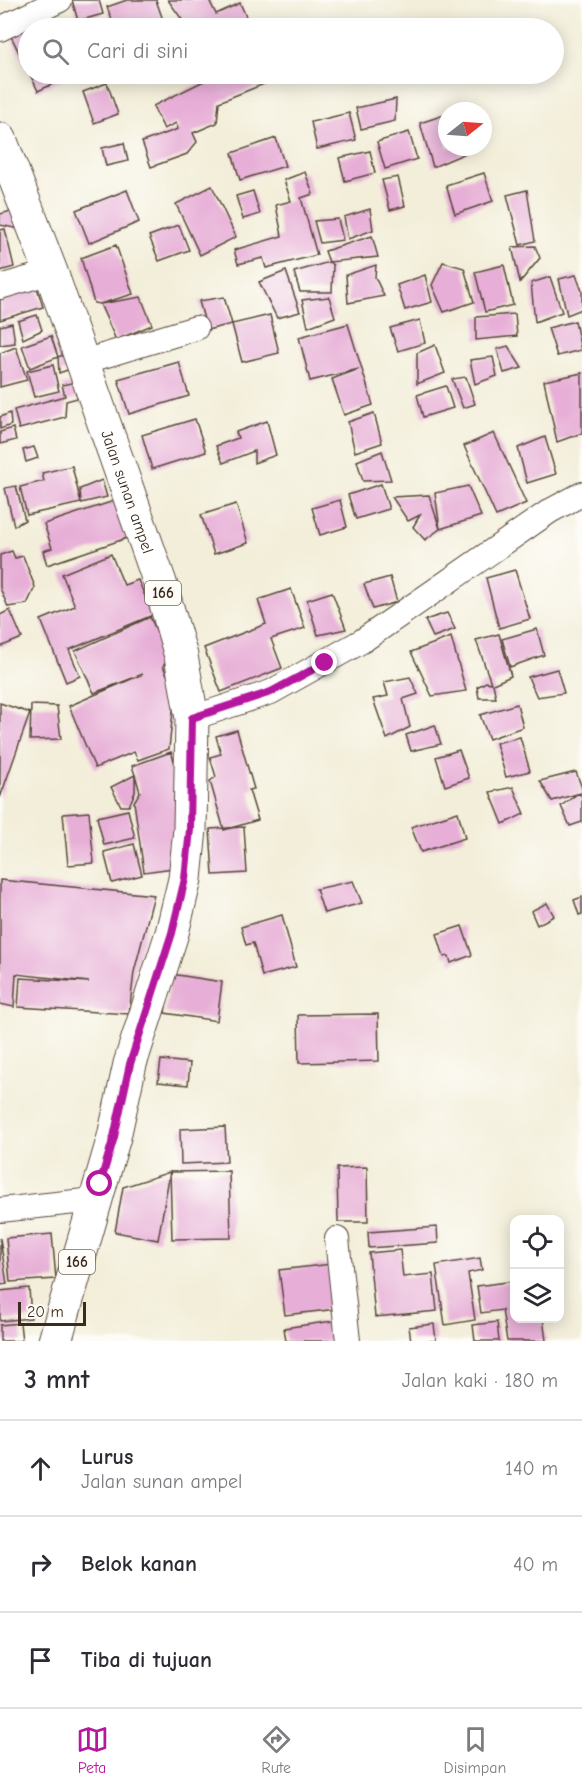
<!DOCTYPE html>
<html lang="id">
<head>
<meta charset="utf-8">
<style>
  :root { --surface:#fff; --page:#f7f7f7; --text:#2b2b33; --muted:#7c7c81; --line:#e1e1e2; --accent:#b5179e }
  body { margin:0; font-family:"Comic Neue",sans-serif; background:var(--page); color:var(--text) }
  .controls { position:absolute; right:18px; bottom:18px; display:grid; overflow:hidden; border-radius:12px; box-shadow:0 3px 15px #0003 }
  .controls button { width:54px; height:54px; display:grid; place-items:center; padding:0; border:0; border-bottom:2px solid var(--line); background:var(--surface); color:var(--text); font:30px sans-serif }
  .compass { position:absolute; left:438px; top:102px; width:54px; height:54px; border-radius:50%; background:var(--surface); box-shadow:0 3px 15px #0003; rotate:73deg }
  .scale { position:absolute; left:18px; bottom:15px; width:68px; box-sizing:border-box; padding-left:6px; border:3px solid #3b2a1e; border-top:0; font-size:16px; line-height:21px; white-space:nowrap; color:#3b2a1e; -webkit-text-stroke:4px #fdfcf7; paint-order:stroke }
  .stop { position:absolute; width:18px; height:18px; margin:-14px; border:4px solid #b5179e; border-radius:50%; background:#fff }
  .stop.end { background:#b5179e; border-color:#fff; box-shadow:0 2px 6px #0008 }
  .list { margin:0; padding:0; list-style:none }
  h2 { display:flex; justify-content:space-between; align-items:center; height:78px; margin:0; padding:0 24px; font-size:26px }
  h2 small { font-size:20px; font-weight:400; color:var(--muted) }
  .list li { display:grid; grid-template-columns:39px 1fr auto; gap:18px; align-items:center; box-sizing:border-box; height:96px; padding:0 24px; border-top:2px solid var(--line) }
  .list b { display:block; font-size:22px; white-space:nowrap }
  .list p { margin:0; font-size:20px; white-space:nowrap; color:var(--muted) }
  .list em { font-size:20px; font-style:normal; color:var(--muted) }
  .icon { flex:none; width:33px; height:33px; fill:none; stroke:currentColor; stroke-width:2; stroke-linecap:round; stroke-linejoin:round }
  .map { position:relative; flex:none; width:582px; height:1341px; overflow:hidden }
  .search { position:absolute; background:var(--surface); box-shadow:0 3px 15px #0003; left:18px; right:18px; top:18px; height:66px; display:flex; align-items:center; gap:15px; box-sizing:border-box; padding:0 21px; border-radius:33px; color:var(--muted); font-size:22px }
  .sheet { height:366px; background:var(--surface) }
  nav { display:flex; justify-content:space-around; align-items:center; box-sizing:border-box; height:84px; border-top:2px solid var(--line); background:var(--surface); font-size:16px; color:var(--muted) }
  nav a { display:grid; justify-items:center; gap:3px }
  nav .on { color:var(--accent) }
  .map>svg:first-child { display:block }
  .building { fill:#e7afd7 }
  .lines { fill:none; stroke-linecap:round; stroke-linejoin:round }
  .street-casing { stroke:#57473a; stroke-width:26 }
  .primary-casing { stroke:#57473a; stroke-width:35 }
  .street { stroke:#fff; stroke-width:24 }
  .primary { stroke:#fff; stroke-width:33 }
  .route { stroke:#b5179e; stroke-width:8 }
  .labels { text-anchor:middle; stroke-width:4.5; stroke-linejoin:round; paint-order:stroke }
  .shield { fill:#fdfcf7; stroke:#75695f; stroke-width:1.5 }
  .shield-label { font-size:15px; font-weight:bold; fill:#3b2a1e }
  .street-label { font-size:16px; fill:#3b2a1e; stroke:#fdfcf7 }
</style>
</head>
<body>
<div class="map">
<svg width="582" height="1341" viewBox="0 0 582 1341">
  <rect width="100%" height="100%" fill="#fdfcf7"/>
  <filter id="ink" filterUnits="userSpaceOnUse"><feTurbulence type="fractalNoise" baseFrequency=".0167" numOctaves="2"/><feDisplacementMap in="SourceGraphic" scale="12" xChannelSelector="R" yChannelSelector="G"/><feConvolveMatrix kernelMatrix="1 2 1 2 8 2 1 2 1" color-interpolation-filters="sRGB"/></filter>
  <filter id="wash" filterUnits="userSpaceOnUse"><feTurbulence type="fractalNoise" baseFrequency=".008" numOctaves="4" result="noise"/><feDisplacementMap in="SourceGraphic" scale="24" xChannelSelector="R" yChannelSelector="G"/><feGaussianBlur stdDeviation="1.35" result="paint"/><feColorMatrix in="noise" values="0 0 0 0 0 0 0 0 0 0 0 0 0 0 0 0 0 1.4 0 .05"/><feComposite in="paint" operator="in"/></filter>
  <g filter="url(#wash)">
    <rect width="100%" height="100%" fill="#f3eed9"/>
    <g id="blocks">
      <g class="building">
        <path d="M72,0H99L103,14L78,21Z"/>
        <path d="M127,0H156L164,23L150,28H115L107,7Z"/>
        <path d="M168,0H209L216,14L240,3L251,28H177L186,25Z"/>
        <path d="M44,15L51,28H28V71L9,32Z"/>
        <path d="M30,74H74L38,91Z"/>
        <path d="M205,74H219L210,78L223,74H266L269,82L219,102L217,123L193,133L197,142L187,154L151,167L142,142L178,129L176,123L164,129L153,106L208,79Z"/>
        <path d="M107,83L118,114L94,123L83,92Z"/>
        <path d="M396,99L395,121L361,129L356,108Z"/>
        <path d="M349,113L356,140L317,149L311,122Z"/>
        <path d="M447,114V147H480L433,167L420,123Z"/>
        <path d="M409,132L417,159L385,169L377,142Z"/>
        <path d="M276,138L285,166L240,180L232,153Z"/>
        <path d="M124,143L128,161L106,166L102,148Z"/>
        <path d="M370,151L375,173L345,181L339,158Z"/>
        <path d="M305,172L313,194L301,198L317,255L266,268L263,258L238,264L234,250L282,236L276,205L291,201L284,180Z"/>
        <path d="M484,173L493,201L455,214L446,185Z"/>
        <path d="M398,177L405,206L390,210L382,180Z"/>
        <path d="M212,186L236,237L200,255L176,204Z"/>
        <path d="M127,190L139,222L89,243L76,210Z"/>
        <path d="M527,190L535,241L520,245L507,195Z"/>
        <path d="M253,191L260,214L243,219L236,196Z"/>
        <path d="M19,209L24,230L0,225V214Z"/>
        <path d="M370,209L373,230L348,239L344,217Z"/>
        <path d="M338,219L343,240L320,243L314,221Z"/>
        <path d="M179,225L189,250L159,261L149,236Z"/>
        <path d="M5,229L14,267L0,271V230Z"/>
        <path d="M372,236L378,257L329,262L325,251Z"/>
        <path d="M116,245L133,294L100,304L141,297L152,325L116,340L100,304L94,303L81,258Z"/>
        <path d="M535,246L540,258L520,282L512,247Z"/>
        <path d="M329,262L333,265L332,292H300L294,272Z"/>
        <path d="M443,262L464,268L474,302L444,312L432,285Z"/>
        <path d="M376,265L375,277L384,296L348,303L346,275Z"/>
        <path d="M504,265L513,305L485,312L475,272Z"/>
        <path d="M286,271L300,312L277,318L259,282Z"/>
        <path d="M425,275L432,302L405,310L397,285Z"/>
        <path d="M576,275L582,291V309L567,315L559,279Z"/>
        <path d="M550,277L562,312L535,322L531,283Z"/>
        <path d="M36,284L43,307L0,320V295Z"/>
        <path d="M224,297L232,324L207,330L199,301Z"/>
        <path d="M329,297L335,317L308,327L302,300Z"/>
        <path d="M515,314L517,336L476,340V317Z"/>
        <path d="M37,315L42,330L23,339L18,321Z"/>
        <path d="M270,315L279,353L242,362L232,324Z"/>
        <path d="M420,320L425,343L398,351L390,328Z"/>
        <path d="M575,321L581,350L557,356L548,328Z"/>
        <path d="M12,323L15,343L0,345V326Z"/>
        <path d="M348,324L373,405L344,415L332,379L359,369L310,381L299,337Z"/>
        <path d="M51,336L58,357L71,352L76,367L59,373L58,357L30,368L22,346Z"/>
        <path d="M435,345L445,373L417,384V353Z"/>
        <path d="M508,346L522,368L504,373L497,349Z"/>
        <path d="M16,347L27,380L0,387V353Z"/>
        <path d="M493,357L497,376L475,384L470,360Z"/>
        <path d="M179,362L189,396L129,414L118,379Z"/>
        <path d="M53,365L59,391L34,397L27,371Z"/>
        <path d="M582,373V433L557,442L544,381Z"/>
        <path d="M466,377L475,404L463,408L452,379Z"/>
        <path d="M81,381L85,396L66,401L65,417L19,429L14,410L65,396L62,385Z"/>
        <path d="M446,386L453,408L423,417L417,395Z"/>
        <path d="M10,413L11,425L0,429V417Z"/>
        <path d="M374,413L382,443L355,452L348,422Z"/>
        <path d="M195,419L206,452L152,469L142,435Z"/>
        <path d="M267,421L276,455L254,463V451L223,463L216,446L238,438L236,432Z"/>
        <path d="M13,428L16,440L0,444V432Z"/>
        <path d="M494,433L526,503L496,516L464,446Z"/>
        <path d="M545,437L556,474L527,483L518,448Z"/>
        <path d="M34,447L38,458L26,462L23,450Z"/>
        <path d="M382,451L391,480L363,481L357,461Z"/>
        <path d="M72,466L81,503L27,515L20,487L44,481L42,473Z"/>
        <path d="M102,480L107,497L81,503L80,489Z"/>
        <path d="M381,484L389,509L356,519L348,495Z"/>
        <path d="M16,486L25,520L14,526L5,488Z"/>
        <path d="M468,486L481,516L440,529L425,540L413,527L420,515L408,521L392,497L429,495L440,529L435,493Z"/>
        <path d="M117,500L130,537L47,565L43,551L52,548L44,524Z"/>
        <path d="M340,500L347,527L320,535L312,508Z"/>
        <path d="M236,504L248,543L214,554L201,515Z"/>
        <path d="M12,551L15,558L23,556L35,587L27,604L8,607L0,588V555Z"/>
        <path d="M111,554L124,585L138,580L153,615L69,650L80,676L66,682L41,620L75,606L62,574Z"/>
        <path d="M515,570L530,619L499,628L486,578Z"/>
        <path d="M390,577L397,602L373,609L364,584Z"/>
        <path d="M291,589L305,628L271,639L282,668L221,692L204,648L266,624L258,600Z"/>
        <path d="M332,592L346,629L318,635L307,600Z"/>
        <path d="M10,610L22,638L0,647V615Z"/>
        <path d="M447,613L455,629L433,637L425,620Z"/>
        <path d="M150,617L169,658L163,666L175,692L169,749L138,760L134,752L95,768L69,706L143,674L94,693L75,651Z"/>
        <path d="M537,629L544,655L510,667L502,639Z"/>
        <path d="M499,634L511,676L493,684L496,698H479L477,687L486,682L491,683L476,640Z"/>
        <path d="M451,637L466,691L432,696L411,652Z"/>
        <path d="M557,669L564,693L537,697L528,677Z"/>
        <path d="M410,677L418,694L403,699L410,727L387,739L373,699L388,696L384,682Z"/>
        <path d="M0,703L30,713L0,798Z"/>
        <path d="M517,704L523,727L489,739L480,715Z"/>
        <path d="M31,705L57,706L61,739L30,740Z"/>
        <path d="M435,725L441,744L411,751L406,735Z"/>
        <path d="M237,730L254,789L249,790L258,820L224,830L210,781L216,777L210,757L221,754L216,736Z"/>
        <path d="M520,737L530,771L506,777L496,743Z"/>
        <path d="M459,750L469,778L445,786L436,757Z"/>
        <path d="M171,752L181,781L173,868L144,872L134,802L140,792L135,775V792L129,806H121L111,787L135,775L132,766Z"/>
        <path d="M576,772L582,788V793L577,794L582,795V822L570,826L561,806L577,794L552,801L540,781Z"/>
        <path d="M513,787L524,814L503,824L490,792Z"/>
        <path d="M128,810L135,838L104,845L97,817Z"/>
        <path d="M89,812L94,863L68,865L63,814Z"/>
        <path d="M458,812L465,838L421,852L411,827Z"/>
        <path d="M244,827L247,873L213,875L210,829Z"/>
        <path d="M134,844L142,875L112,883L104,852Z"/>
        <path d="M0,880L154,895L134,972L129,1014L18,1007L20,978L89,982L16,974L14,1007L0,1004Z"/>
        <path d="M353,881L362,903L324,913L316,889Z"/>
        <path d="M582,897V914L579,915L574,900Z"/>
        <path d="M547,903L554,916L537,925L531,911Z"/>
        <path d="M282,915L296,967L262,976L253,943L246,945L241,927Z"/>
        <path d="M462,926L472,955L451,963L449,956L444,957L437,934Z"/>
        <path d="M171,974L222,982L217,1021L165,1013Z"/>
        <path d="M378,1014L379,1061L299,1063L298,1015Z"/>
        <path d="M161,1060L190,1063L188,1085L158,1082Z"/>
        <path d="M225,1127L227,1162L181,1164L180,1129Z"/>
        <path d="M367,1167L368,1222H338L337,1168Z"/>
        <path d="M229,1171L231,1238L172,1239L170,1172Z"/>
        <path d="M170,1172L158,1240L115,1232L123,1187Z"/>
        <path d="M437,1227L438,1243L369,1248L368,1232Z"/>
        <path d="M52,1234L56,1279L10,1282L6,1238Z"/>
        <path d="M0,1238L7,1284L0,1285Z"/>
        <path d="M400,1250L403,1277L433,1274L437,1311L375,1317L369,1253Z"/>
        <path d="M480,1258L482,1270L468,1273L475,1320L445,1325L436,1265Z"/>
        <path d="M332,1264L337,1309L285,1315L279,1270Z"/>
        <path d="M514,1281V1318H543L546,1341H507L502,1310L481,1313L477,1286Z"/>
        <path d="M29,1288L31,1318L0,1321V1291Z"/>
        <path d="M340,1320L344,1341H286L284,1328Z"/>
        <path d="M497,1322L499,1341H475L473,1325Z"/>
        <path d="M20,1323L22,1341H0V1325Z"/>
        <path d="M434,1324L436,1341H411L409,1327Z"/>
      </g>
    </g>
  </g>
  <g filter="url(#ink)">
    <use href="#blocks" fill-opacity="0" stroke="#57473a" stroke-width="1.5"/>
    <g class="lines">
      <g class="street-casing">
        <g id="street">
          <path d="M0,29L60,0"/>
          <path d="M0,287L51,272"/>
          <path d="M83,362L196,328"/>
          <path d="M192,718L271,692L362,641L550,511L582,494"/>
          <path d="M0,1210L94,1200"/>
          <path d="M337,1239L348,1341"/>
        </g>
      </g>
      <g class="primary-casing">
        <g id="primary">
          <path id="s1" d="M0,139L51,272L160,583L181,656L192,718L190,829L185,879L172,933L130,1064L114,1137L55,1341"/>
        </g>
      </g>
      <use href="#street" class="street"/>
      <use href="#primary" class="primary"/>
    </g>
  </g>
  <g class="lines" filter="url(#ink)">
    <path class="route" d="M100,1184L114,1137L130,1064L172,933L185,879L190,829L192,718L271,692L325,663"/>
  </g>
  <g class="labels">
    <g class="shield">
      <rect x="145" y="581" width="36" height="24" rx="4.5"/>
      <rect x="59" y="1250" width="36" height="24" rx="4.5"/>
    </g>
    <g class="shield-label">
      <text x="163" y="598">166</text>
      <text x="77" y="1267">166</text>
    </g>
    <g class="street-label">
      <text dy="6" stroke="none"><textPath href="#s1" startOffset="375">Jalan sunan ampel</textPath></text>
    </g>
  </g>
</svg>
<div class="controls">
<button><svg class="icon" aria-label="locate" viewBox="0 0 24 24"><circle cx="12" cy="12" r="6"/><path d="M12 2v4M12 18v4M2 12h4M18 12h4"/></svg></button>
<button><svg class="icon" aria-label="layers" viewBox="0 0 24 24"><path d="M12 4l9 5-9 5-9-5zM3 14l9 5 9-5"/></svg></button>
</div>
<svg class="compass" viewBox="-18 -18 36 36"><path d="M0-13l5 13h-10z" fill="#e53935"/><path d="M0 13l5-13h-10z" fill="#7c7c81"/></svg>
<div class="scale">20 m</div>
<div class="stop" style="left:100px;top:1184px"></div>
<div class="stop end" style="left:325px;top:663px"></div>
<div class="search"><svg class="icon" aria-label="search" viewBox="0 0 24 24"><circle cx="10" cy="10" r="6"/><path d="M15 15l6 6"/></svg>Cari di sini</div>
</div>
<section class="sheet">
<h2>3 mnt<small>Jalan kaki · 180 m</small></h2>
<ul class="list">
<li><svg class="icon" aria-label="ahead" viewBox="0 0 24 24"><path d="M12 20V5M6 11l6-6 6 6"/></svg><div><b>Lurus</b><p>Jalan sunan ampel</p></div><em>140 m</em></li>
<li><svg class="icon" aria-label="right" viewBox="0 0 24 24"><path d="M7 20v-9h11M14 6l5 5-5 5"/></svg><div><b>Belok kanan</b></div><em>40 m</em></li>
<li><svg class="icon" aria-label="arrive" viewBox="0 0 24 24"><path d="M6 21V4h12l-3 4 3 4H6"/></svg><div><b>Tiba di tujuan</b></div></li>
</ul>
</section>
<nav>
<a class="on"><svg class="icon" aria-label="map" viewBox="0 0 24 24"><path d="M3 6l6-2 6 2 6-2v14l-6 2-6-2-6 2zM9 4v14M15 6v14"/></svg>Peta</a>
<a><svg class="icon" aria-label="directions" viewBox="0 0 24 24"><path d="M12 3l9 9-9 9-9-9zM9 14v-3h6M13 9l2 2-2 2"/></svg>Rute</a>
<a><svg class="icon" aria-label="saved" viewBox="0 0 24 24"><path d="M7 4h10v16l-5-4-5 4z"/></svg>Disimpan</a>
</nav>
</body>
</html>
